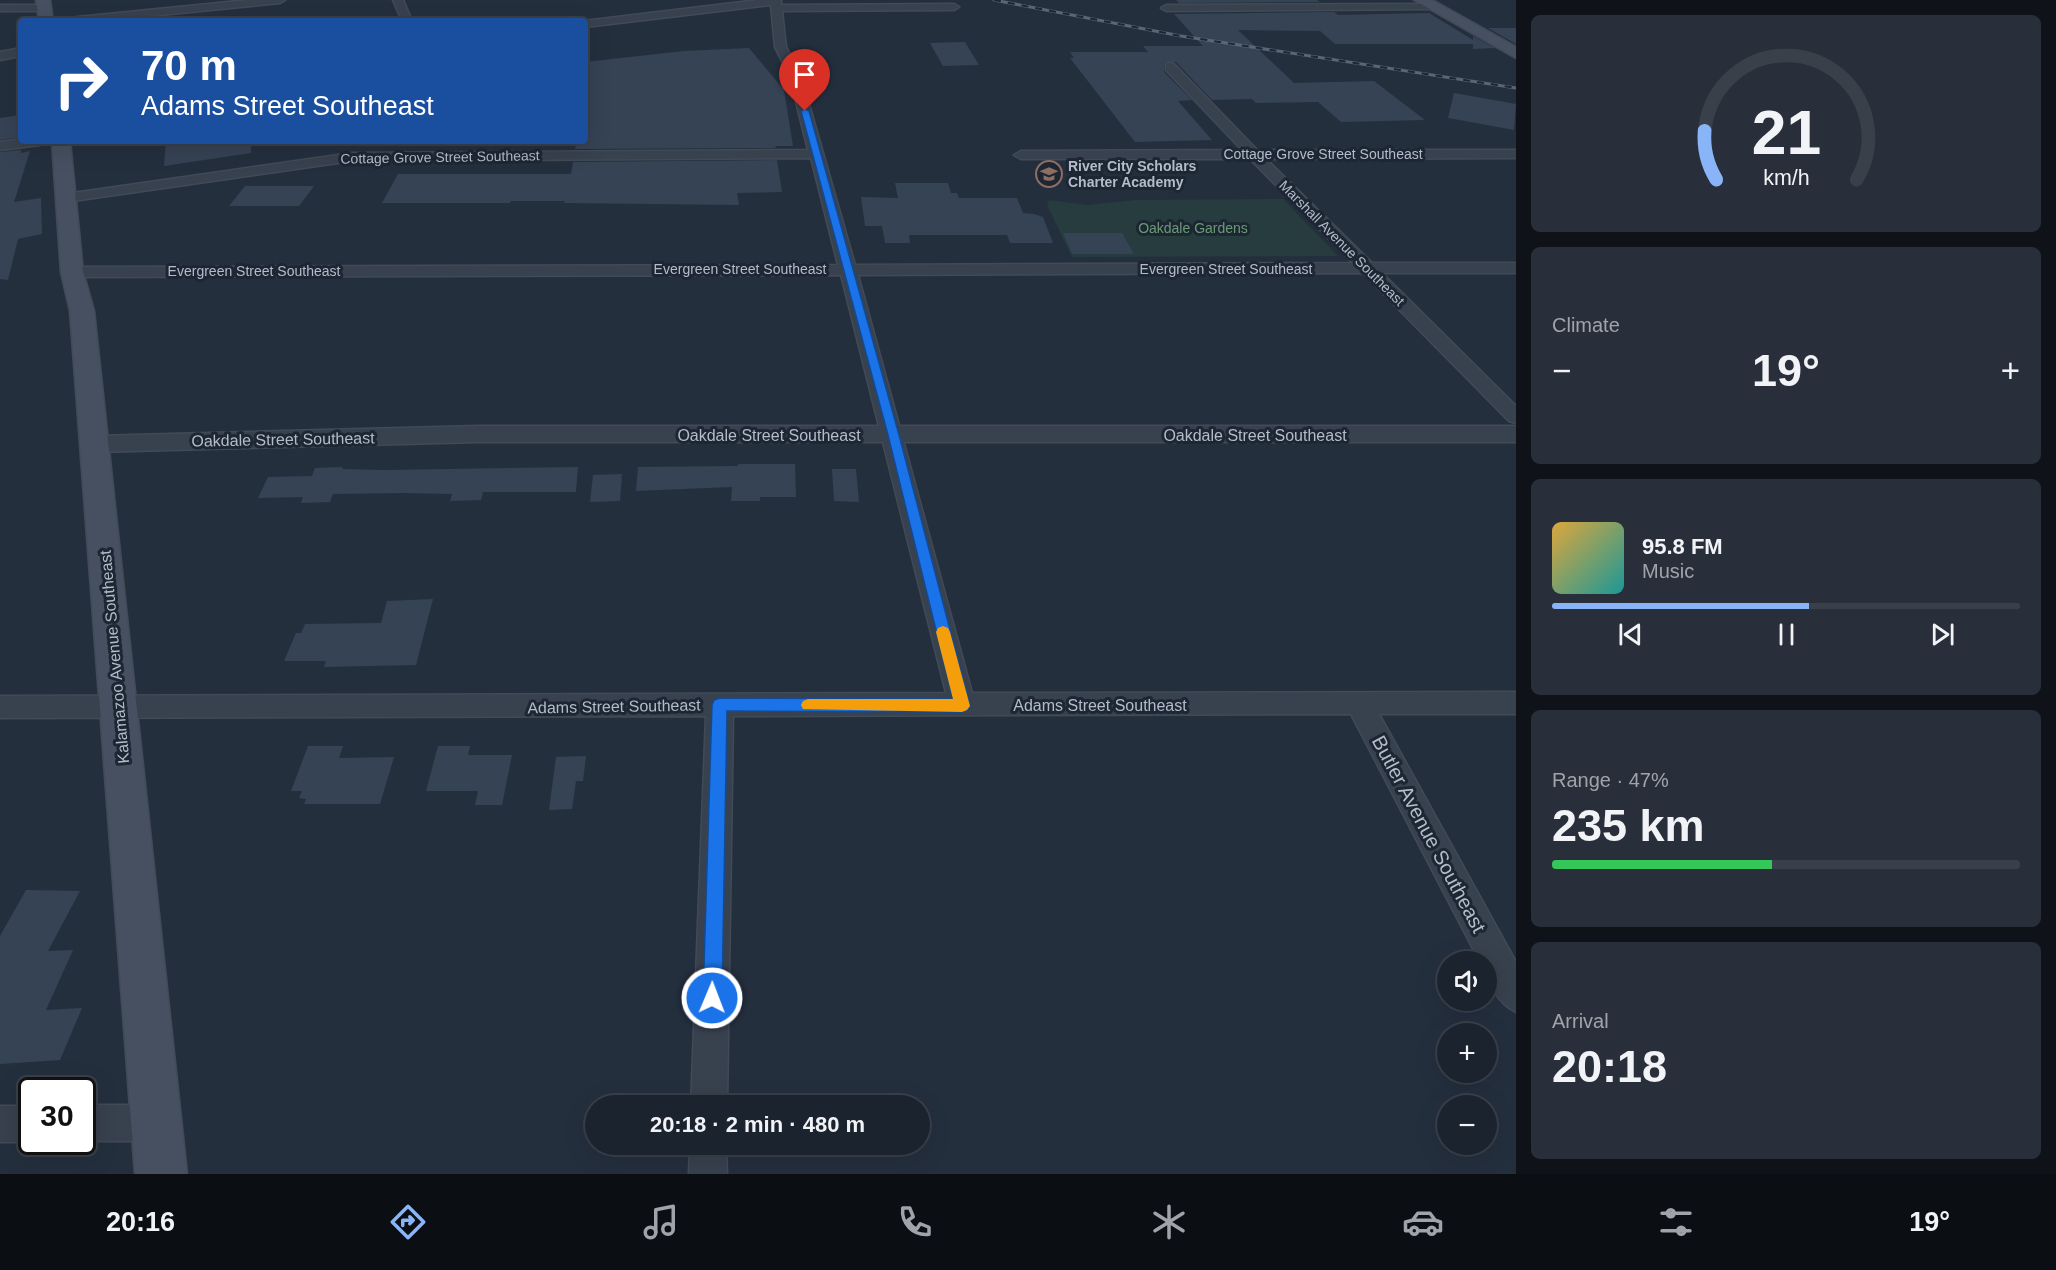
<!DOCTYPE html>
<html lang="en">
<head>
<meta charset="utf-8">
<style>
	:root { --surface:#1b232e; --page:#282f3a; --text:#f1f3f6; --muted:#a0a4aa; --line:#39404a; --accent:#8ab4f8 }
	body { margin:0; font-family:Helvetica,sans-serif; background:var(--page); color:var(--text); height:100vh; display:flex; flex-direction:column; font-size:22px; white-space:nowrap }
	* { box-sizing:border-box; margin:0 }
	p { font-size:20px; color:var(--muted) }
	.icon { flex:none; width:33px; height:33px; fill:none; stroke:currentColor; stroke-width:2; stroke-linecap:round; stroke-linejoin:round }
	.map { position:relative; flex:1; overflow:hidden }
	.sheet { display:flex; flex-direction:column; gap:15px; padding:15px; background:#0f1319; width:540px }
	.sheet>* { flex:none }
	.hud { position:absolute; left:18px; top:18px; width:570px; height:126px; border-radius:6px; box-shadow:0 6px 24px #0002,0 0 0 2px var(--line); background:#1a4fa0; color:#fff; overflow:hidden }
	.fabs { position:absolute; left:1437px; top:951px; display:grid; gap:12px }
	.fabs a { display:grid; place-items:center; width:60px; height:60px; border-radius:50%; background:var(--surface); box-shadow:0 6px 24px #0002,0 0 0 2px var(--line); font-size:30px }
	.speed { position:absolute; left:18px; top:1077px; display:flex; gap:12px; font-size:30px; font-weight:700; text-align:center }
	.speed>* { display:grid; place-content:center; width:78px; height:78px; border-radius:50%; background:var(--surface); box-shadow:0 6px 24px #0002,0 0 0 2px var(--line); line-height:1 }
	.speed .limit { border:3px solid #111; border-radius:9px; background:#fff; color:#111 }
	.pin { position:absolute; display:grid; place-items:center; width:51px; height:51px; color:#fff; margin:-62px -26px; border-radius:50% 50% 50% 0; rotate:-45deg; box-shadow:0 0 6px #0007 }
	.pin .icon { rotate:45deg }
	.me { position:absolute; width:66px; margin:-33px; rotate:1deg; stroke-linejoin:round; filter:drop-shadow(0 0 4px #0008) }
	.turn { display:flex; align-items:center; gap:21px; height:126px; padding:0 24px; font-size:27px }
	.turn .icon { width:78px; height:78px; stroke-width:2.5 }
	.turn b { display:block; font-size:42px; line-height:51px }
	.big { font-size:45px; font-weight:700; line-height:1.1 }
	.sheet .tile { flex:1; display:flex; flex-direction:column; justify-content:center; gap:9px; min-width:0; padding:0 21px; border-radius:9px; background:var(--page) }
	.sheet .dial { align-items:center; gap:0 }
	.dial svg { height:156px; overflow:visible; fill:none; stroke:var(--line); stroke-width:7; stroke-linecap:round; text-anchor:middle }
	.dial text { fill:var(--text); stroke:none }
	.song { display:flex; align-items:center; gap:18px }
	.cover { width:72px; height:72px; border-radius:9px; background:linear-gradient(135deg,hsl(40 70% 55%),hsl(180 70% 35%)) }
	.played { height:6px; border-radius:3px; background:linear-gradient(90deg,var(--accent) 55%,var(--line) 55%) }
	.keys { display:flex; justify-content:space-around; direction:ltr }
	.heat { display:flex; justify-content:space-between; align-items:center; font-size:33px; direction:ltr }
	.charge { height:9px; border-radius:4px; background:linear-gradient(90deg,#34c759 47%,var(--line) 0) }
	.trip { position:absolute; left:585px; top:1095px; width:345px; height:60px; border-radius:30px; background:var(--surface); box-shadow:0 6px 24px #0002,0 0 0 2px var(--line); font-weight:700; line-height:60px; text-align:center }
	.menu { display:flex; height:96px; justify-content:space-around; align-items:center; background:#0b0e12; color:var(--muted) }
	.menu .icon { width:42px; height:42px }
	.menu .current { color:var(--accent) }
	.menu b { font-size:27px; color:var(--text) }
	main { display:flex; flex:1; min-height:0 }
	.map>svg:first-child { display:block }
</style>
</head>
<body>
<main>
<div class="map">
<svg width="1516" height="1174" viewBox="0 0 1516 1174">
	<rect width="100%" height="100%" fill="#242f3e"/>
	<path fill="#263c3f" d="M 1283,199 L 1338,256 L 1072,257 L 1047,205 L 1049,200 L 1087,205 L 1135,200 Z"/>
	<g fill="#364354">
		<path d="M 1176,0 L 1317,0 L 1320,2 L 1179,3 Z"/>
		<path d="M 1334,12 L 1338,15 L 1429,13 L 1473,40 L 1473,36 L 1495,48 L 1473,49 L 1473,44 L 1335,44 L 1320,31 L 1238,30 L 1294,83 L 1374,81 L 1425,120 L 1341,122 L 1318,102 L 1256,103 L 1252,99 L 1212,100 L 1176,62 L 1165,62 L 1164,72 L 1192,100 L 1178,101 L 1212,140 L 1135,142 L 1070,58 L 1074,58 L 1070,52 L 1148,52 L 1143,46 L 1203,46 L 1174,14 Z"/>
		<path d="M 1488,28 L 1516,28 L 1516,44 Z"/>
		<path d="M 965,42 L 979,65 L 943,66 L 930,43 Z"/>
		<path d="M 749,48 L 784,90 L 793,146 L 775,146 L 776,148 L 575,149 L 577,141 L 585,141 L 585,62 L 684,51 Z"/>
		<path d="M 1454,93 L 1516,104 L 1514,130 L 1448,118 Z"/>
		<path d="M 21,115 L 21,137 L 0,140 L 0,118 Z"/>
		<path d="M 166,141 L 251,141 L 251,153 L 164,166 Z"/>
		<path d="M 21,150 L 21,153 L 30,151 L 14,202 L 41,198 L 42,234 L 18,239 L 8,280 L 0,279 L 0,152 Z"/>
		<path d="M 777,160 L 782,192 L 737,193 L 739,205 L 564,203 L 565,201 L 511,201 L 510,203 L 382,203 L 398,174 L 571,174 L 573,162 Z"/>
		<path d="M 895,183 L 948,183 L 951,193 L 957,193 L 959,198 L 1017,198 L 1023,213 L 1034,214 L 1043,217 L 1053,243 L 1010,243 L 1007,235 L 909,235 L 910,243 L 885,243 L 882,226 L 865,226 L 861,197 L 898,198 Z"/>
		<path d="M 245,186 L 314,186 L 299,206 L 229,206 Z"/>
		<path d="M 1063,233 L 1122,233 L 1134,254 L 1072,254 Z"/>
		<path d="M 738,464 L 795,464 L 796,497 L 760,497 L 760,501 L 731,501 L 732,487 L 636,491 L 638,467 L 738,466 Z"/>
		<path d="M 343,467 L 342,469 L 385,470 L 578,467 L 576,492 L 483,492 L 481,500 L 450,501 L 452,494 L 403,493 L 333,494 L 330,502 L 301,503 L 303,497 L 258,498 L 268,477 L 312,476 L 315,468 Z"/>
		<path d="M 832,469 L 856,469 L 859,502 L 834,501 Z"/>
		<path d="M 622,474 L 620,501 L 590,502 L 593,475 Z"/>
		<path d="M 433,599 L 416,665 L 324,667 L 326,661 L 284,661 L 296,633 L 301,633 L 305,624 L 381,623 L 387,601 Z"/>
		<path d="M 308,746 L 343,746 L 339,758 L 394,757 L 380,804 L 304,804 L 306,799 L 299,798 L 302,791 L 291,791 Z"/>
		<path d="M 438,746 L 470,746 L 468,755 L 512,755 L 502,805 L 475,805 L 478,791 L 426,791 Z"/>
		<path d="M 586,756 L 583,781 L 576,781 L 572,809 L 549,810 L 556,757 Z"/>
		<path d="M 26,890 L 80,891 L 48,951 L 73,950 L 46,1010 L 82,1008 L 60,1060 L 0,1064 L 0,936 Z"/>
	</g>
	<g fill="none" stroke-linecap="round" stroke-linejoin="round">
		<defs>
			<g id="minor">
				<path d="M 248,0 L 285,0 L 280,3 L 101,21 L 63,21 L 68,18 Z"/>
				<path d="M 393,0 L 403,0 L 412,21 L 402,21 Z"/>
				<path d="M 758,0 L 781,0 L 781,5 L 954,4 L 959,7 L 954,10 L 782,11 L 786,47 L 793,61 L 787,65 L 783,63 L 775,47 L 771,5 L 585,27 L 584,21 Z"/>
				<path d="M 1433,4 L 1437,5 L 1437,9 L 1166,11 L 1161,8 L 1166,5 Z"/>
				<path d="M 0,5 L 43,5 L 48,8 L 43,11 L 0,11 Z"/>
				<path d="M 1170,63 L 1174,64 L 1257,150 L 1516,150 L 1516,158 L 1266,159 L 1372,263 L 1516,263 L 1516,273 L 1382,273 L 1516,406 L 1516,423 L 1509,421 L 1363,273 L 858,275 L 972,693 L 1516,692 L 1516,714 L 1379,714 L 1516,962 L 1516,1012 C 1498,1004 1486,981 1486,962 L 1480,962 L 1351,714 L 733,716 L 727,1106 L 691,1106 L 706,716 L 0,718 L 0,696 L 946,693 L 841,275 L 72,277 L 64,272 L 72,267 L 838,265 L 811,158 L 352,161 L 66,202 L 59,198 L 66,194 L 352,153 L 808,150 L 793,90 L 799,86 L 805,90 L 855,265 L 1353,263 L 1250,159 L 1021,159 L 1014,155 L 1021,151 L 1242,150 L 1166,70 L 1166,64 Z"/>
				<path d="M 21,139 L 21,141 L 47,141 L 40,145 L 0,150 L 0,142 Z"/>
				<path d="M 82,1105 L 156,1105 L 169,1110 L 174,1123 L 169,1136 L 156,1141 L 82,1141 Z"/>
				<path d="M 0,1106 L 32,1106 L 32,1142 L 34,1142 L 0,1142 Z"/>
				<path d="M 690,1144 L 726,1144 L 727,1174 L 689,1174 Z"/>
			</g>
			<g id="tertiary">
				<path d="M 21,48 L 21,56 L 0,60 L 0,52 Z"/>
				<path d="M 479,426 L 1516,426 L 1516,442 L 479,442 L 95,452 L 86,450 L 82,444 L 86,438 L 95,436 Z"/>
			</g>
			<g id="secondary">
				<path d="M 36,0 L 50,0 L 53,21 L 39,21 Z"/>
				<path d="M 1414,0 L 1432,0 L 1516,47 L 1516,58 Z"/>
				<path d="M 52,141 L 70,141 L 83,272 L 94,311 L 187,1174 L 135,1174 L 70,311 L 61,272 Z"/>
			</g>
		</defs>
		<use href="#minor" stroke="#414a57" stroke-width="3"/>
		<use href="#tertiary" stroke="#414a57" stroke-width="3"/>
		<use href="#secondary" stroke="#414a57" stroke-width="3"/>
		<use href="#minor" fill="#38414e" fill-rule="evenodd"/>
		<use href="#tertiary" fill="#38414e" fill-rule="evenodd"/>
		<use href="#secondary" fill="#465061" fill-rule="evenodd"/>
		<defs>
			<path id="rail" d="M 994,0 L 1181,36 L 1516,88"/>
		</defs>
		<use href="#rail" stroke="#5a6575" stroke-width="3"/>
		<use href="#rail" stroke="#1d2633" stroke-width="2" stroke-dasharray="7" stroke-linecap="butt"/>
	</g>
	<path fill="#1a73e8" stroke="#114b97" stroke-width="1.5" d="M 805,109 L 809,111 L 899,435 L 970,706 L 967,710 L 962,712 L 727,711 L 722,998 L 719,1004 L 712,1007 L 705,1004 L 703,998 L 712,705 L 714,700 L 720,698 L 953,699 L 888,435 L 801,111 Z"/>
	<path fill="#f59e0b" d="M 943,626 L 948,628 L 950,632 L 970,706 L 967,710 L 962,712 L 803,709 L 801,705 L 803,701 L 808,699 L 953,699 L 936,632 L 938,628 Z"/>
	<defs>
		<symbol id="school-ring" viewBox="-11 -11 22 22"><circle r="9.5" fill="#1d2633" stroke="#8d6e63" stroke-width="1.5"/><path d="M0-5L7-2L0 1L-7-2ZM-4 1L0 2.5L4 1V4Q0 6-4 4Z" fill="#8d6e63"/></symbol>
	</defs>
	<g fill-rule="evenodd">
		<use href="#school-ring" x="1034" y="159" width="30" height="30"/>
	</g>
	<g text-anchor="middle" stroke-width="6" stroke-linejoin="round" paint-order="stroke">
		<g font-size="14" fill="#b4bcc9" stroke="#1d2633">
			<text x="1323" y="159">Cottage Grove Street Southeast</text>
			<text transform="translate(440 157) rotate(-1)" y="5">Cottage Grove Street Southeast</text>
			<text transform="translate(1342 243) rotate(45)" y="5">Marshall Avenue Southeast</text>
			<text x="740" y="274">Evergreen Street Southeast</text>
			<text x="1226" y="274">Evergreen Street Southeast</text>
			<text x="254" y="276">Evergreen Street Southeast</text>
		</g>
		<g font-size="14" font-weight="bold" fill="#b4bcc9" stroke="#1d2633" text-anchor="start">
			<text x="1068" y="171">River City Scholars<tspan x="1068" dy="16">Charter Academy</tspan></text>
		</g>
		<g font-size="14" fill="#6b9a76" stroke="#1d2633">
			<text x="1193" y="233">Oakdale Gardens</text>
		</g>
		<g font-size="16" fill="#b4bcc9" stroke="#1d2633">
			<text x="769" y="441">Oakdale Street Southeast</text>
			<text x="1255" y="441">Oakdale Street Southeast</text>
			<text transform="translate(283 439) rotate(-1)" y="6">Oakdale Street Southeast</text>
			<text transform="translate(114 657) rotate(-95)" y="6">Kalamazoo Avenue Southeast</text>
			<text x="1100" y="711">Adams Street Southeast</text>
			<text transform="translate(614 706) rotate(-1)" y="6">Adams Street Southeast</text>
		</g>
		<g font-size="20" fill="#b4bcc9" stroke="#1d2633">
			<text transform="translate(1429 834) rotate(62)" y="7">Butler Avenue Southeast</text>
		</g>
	</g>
</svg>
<div class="fabs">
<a><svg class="icon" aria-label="sound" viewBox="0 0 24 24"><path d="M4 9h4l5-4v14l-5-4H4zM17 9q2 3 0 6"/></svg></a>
<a>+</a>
<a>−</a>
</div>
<div class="speed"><div class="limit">30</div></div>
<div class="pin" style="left:805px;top:111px;background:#d93025"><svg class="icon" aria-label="arrive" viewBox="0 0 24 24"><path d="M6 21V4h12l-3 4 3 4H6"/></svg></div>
<svg class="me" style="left:712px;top:998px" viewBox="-20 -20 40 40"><circle r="17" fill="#1a73e8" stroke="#fff" stroke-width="3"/><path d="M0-11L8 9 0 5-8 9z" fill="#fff"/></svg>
<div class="trip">20:18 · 2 min · 480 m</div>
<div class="hud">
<div class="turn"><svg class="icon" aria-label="right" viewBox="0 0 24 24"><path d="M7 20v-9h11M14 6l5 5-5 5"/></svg><div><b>70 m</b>Adams Street Southeast</div></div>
</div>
</div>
<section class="sheet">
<div class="tile dial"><svg viewBox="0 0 100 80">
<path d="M14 69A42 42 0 1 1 86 69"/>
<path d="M14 69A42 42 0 0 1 8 44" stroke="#8ab4f8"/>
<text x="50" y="56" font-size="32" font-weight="700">21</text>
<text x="50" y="72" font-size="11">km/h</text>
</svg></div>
<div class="tile"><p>Climate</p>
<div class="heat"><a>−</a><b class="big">19°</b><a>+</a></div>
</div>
<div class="tile">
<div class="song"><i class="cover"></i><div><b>95.8 FM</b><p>Music</p></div></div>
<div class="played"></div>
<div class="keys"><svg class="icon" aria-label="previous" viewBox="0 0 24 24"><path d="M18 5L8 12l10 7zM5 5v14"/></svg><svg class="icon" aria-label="pause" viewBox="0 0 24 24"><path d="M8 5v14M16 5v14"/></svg><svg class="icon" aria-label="next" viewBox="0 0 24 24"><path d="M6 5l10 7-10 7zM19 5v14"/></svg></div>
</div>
<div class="tile"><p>Range · 47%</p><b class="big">235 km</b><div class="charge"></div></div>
<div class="tile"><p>Arrival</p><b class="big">20:18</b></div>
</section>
</main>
<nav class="menu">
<b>20:16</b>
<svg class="icon current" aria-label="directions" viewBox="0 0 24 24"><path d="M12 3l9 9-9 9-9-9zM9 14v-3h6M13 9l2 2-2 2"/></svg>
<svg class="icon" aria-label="music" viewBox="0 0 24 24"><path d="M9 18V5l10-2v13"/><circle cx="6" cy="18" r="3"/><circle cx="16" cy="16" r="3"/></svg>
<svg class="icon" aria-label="phone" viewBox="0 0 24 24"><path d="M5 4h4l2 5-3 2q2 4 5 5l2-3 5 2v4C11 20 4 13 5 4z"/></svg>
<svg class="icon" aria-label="climate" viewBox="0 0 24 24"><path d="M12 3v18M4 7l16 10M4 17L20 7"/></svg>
<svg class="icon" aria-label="car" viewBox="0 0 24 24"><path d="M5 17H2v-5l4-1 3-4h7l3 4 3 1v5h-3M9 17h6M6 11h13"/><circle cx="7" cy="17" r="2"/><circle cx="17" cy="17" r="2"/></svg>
<svg class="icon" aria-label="filters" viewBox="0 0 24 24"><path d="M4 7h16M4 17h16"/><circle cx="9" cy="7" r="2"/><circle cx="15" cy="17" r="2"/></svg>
<b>19°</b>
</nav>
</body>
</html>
